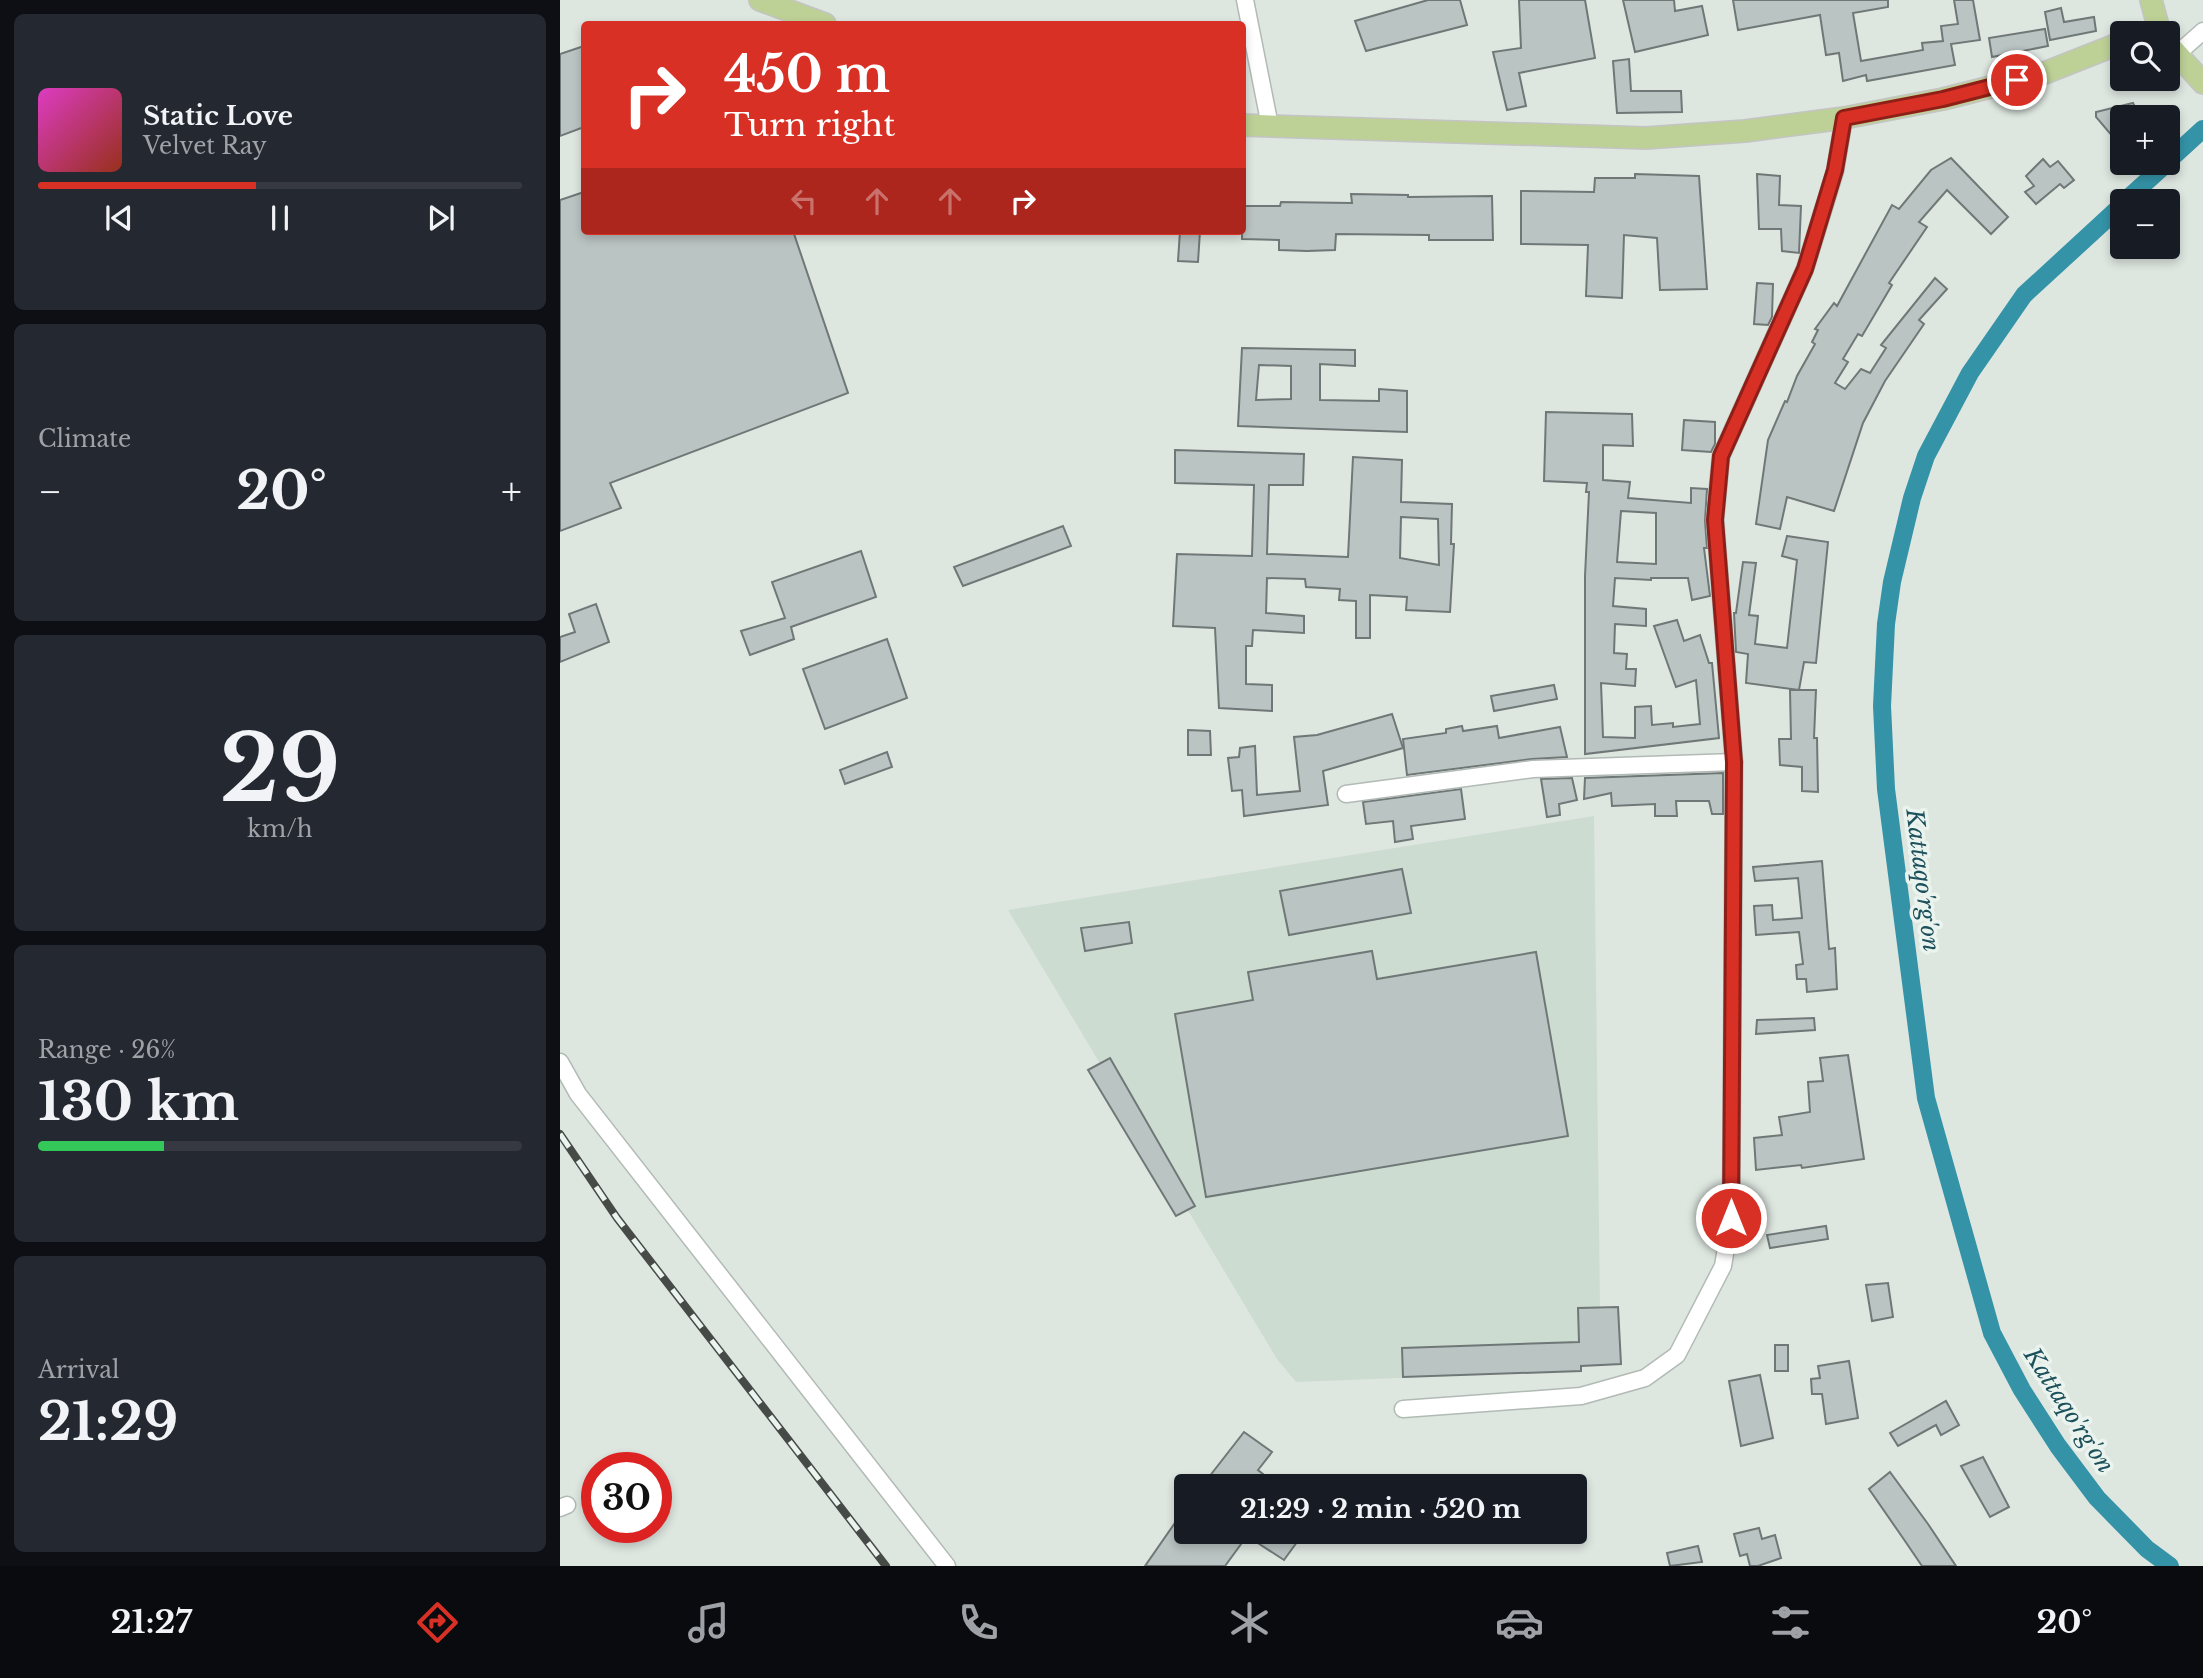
<!DOCTYPE html>
<html lang="en">
<head>
<meta charset="utf-8">
<style>
	:root { --surface:#171b24; --page:#242831; --text:#f1f3f6; --muted:#9ea1a6; --line:#363941; --accent:#d93025 }
	body { margin:0; font-family:"Libre Baskerville",serif; background:var(--page); color:var(--text); height:100vh; display:flex; flex-direction:column; font-size:26px; white-space:nowrap }
	* { box-sizing:border-box; margin:0 }
	p { font-size:23px; color:var(--muted) }
	.icon { flex:none; width:38px; height:38px; fill:none; stroke:currentColor; stroke-width:2; stroke-linecap:round; stroke-linejoin:round }
	.map { position:relative; flex:1; overflow:hidden }
	.side { display:flex; flex-direction:column; gap:14px; padding:14px; background:#0d0f14; width:560px }
	.side>* { flex:none }
	.banner { position:absolute; left:21px; top:21px; width:665px; height:214px; border-radius:7px; box-shadow:0 4px 10px #0003; background:#d93025; color:#fff; overflow:hidden }
	.tools { position:absolute; left:1550px; top:21px; display:grid; gap:14px }
	.tools a { display:grid; place-items:center; width:70px; height:70px; border-radius:7px; background:var(--surface); box-shadow:0 4px 10px #0003; font-size:35px }
	.speed { position:absolute; left:21px; top:1452px; display:flex; gap:14px; font-size:35px; font-weight:700; text-align:center }
	.speed>* { display:grid; place-content:center; width:91px; height:91px; border-radius:50%; background:var(--surface); box-shadow:0 4px 10px #0003; line-height:1 }
	.speed .limit { border:10px solid #d22; background:#fff; color:#111 }
	.pin { position:absolute; display:grid; place-items:center; width:60px; height:60px; color:#fff; margin:-30px; border:4px solid #fff; border-radius:50%; box-shadow:0 2px 7px #0007 }
	.me { position:absolute; width:77px; margin:-38px; rotate:0deg; stroke-linejoin:round; filter:drop-shadow(0 0 5px #0008) }
	.turn { display:flex; align-items:center; gap:24px; height:147px; padding:0 28px; font-size:32px }
	.turn .icon { width:91px; height:91px; stroke-width:2.5 }
	.turn b { display:block; font-size:49px; line-height:60px }
	.lanes { display:flex; align-items:center; height:66px; padding:0 28px; background:#0003; justify-content:center; gap:35px; direction:ltr }
	.lanes .off { opacity:.35 }
	.big { font-size:52px; font-weight:700; line-height:1.1 }
	.side .card { flex:1; display:flex; flex-direction:column; justify-content:center; gap:10px; min-width:0; padding:0 24px; border-radius:10px; background:var(--page) }
	.side .dial { align-items:center; gap:0 }
	.dial b { font-size:91px; line-height:1 }
	.song { display:flex; align-items:center; gap:21px }
	.cover { width:84px; height:84px; border-radius:10px; background:linear-gradient(135deg,hsl(310 70% 55%),hsl(10 70% 35%)) }
	.played { height:7px; border-radius:4px; background:linear-gradient(90deg,var(--accent) 45%,var(--line) 45%) }
	.keys { display:flex; justify-content:space-around; direction:ltr }
	.heat { display:flex; justify-content:space-between; align-items:center; font-size:38px; direction:ltr }
	.charge { height:10px; border-radius:5px; background:linear-gradient(90deg,#34c759 26%,var(--line) 0) }
	.trip { position:absolute; left:614px; top:1474px; width:413px; height:70px; border-radius:7px; background:var(--surface); box-shadow:0 4px 10px #0003; font-weight:700; line-height:70px; text-align:center }
	.dock { display:flex; height:112px; justify-content:space-around; align-items:center; background:#090b0e; color:var(--muted) }
	.dock .icon { width:49px; height:49px }
	.dock .on { color:var(--accent) }
	.dock b { font-size:32px; color:var(--text) }
	main { display:flex; flex:1; min-height:0 }
	.map>svg:first-child { display:block }
</style>
</head>
<body>
<main>
<section class="side">
<div class="card">
<div class="song"><i class="cover"></i><div><b>Static Love</b><p>Velvet Ray</p></div></div>
<div class="played"></div>
<div class="keys"><svg class="icon" aria-label="previous" viewBox="0 0 24 24"><path d="M18 5L8 12l10 7zM5 5v14"/></svg><svg class="icon" aria-label="pause" viewBox="0 0 24 24"><path d="M8 5v14M16 5v14"/></svg><svg class="icon" aria-label="next" viewBox="0 0 24 24"><path d="M6 5l10 7-10 7zM19 5v14"/></svg></div>
</div>
<div class="card"><p>Climate</p>
<div class="heat"><a>−</a><b class="big">20°</b><a>+</a></div>
</div>
<div class="card dial"><b>29</b><p>km/h</p></div>
<div class="card"><p>Range · 26%</p><b class="big">130 km</b><div class="charge"></div></div>
<div class="card"><p>Arrival</p><b class="big">21:29</b></div>
</section>
<div class="map">
<svg width="1643" height="1566" viewBox="0 0 1643 1566">
	<rect width="100%" height="100%" fill="#dee6e0"/>
	<path fill="#cddcd1" d="M 1034,816 L 1040,1307 L 1058,1307 L 1061,1364 L 1022,1366 L 1021,1371 L 736,1382 L 717,1359 L 448,910 Z"/>
	<g fill="none" stroke-linecap="round" stroke-linejoin="round">
		<g stroke="#3493a7" stroke-width="18">
			<path d="M 1608,161 L 1643,129"/>
			<path d="M 1565,201 L 1607,163"/>
			<path d="M 1563,204 L 1464,295 L 1410,373 L 1366,456 L 1352,498 L 1332,582 L 1326,624 L 1322,706 L 1326,789 L 1366,1098 L 1432,1333 L 1462,1390 L 1498,1446 L 1537,1498 L 1587,1549 L 1610,1566"/>
		</g>
	</g>
	<g fill="#bac4c2" stroke="#6f7877" stroke-width="2" fill-rule="evenodd">
		<path d="M 868,0 L 900,0 L 907,25 L 806,51 L 795,21 Z"/>
		<path d="M 959,0 L 1025,0 L 1035,58 L 959,73 L 966,106 L 947,110 L 933,52 L 961,48 Z"/>
		<path d="M 1063,0 L 1114,0 L 1115,11 L 1142,6 L 1148,35 L 1075,52 Z"/>
		<path d="M 1173,0 L 1328,0 L 1328,7 L 1293,13 L 1301,61 L 1363,50 L 1362,43 L 1383,41 L 1381,26 L 1398,24 L 1394,0 L 1413,0 L 1420,40 L 1391,44 L 1395,65 L 1307,81 L 1306,75 L 1283,81 L 1279,53 L 1266,55 L 1260,15 L 1178,30 Z"/>
		<path d="M 1501,8 L 1504,22 L 1534,17 L 1536,31 L 1490,40 L 1485,12 Z"/>
		<path d="M 1485,29 L 1488,46 L 1432,57 L 1429,38 Z"/>
		<path d="M 24,46 L 24,127 L 0,136 L 0,54 Z"/>
		<path d="M 1069,59 L 1071,91 L 1121,91 L 1122,112 L 1057,113 L 1053,61 Z"/>
		<path d="M 1573,103 L 1580,117 L 1563,117 L 1563,130 L 1553,137 L 1536,117 L 1536,112 Z"/>
		<path d="M 1391,158 L 1448,217 L 1431,234 L 1387,190 L 1359,222 L 1367,227 L 1329,283 L 1332,285 L 1302,336 L 1298,334 L 1283,359 L 1288,362 L 1275,383 L 1285,389 L 1301,369 L 1310,373 L 1326,348 L 1321,345 L 1375,278 L 1387,289 L 1359,320 L 1364,324 L 1325,381 L 1303,423 L 1274,511 L 1227,497 L 1220,529 L 1196,524 L 1208,440 L 1225,401 L 1227,402 L 1237,376 L 1255,344 L 1252,342 L 1258,330 L 1255,329 L 1274,303 L 1277,306 L 1332,205 L 1339,209 L 1371,170 Z"/>
		<path d="M 1483,159 L 1490,167 L 1498,161 L 1514,180 L 1504,188 L 1500,184 L 1476,204 L 1465,192 L 1474,186 L 1466,176 Z"/>
		<path d="M 1075,174 L 1139,176 L 1147,289 L 1100,290 L 1097,238 L 1064,235 L 1062,298 L 1026,296 L 1028,245 L 961,244 L 961,191 L 1034,192 L 1035,178 L 1075,178 Z"/>
		<path d="M 1197,174 L 1220,176 L 1219,205 L 1241,206 L 1239,253 L 1222,251 L 1221,229 L 1199,229 Z"/>
		<path d="M 24,192 L 24,231 L 233,231 L 288,393 L 50,483 L 61,508 L 0,531 L 0,200 Z"/>
		<path d="M 791,194 L 848,195 L 848,197 L 932,196 L 933,240 L 869,240 L 869,235 L 776,234 L 775,250 L 747,251 L 719,250 L 719,240 L 682,239 L 682,206 L 720,206 L 721,202 L 792,203 Z"/>
		<path d="M 620,231 L 640,231 L 638,262 L 618,261 Z"/>
		<path d="M 1197,283 L 1213,284 L 1212,317 L 1208,325 L 1194,324 Z"/>
		<path d="M 682,348 L 795,350 L 795,366 L 760,364 L 760,400 L 819,401 L 819,389 L 847,391 L 847,432 L 678,426 ZM 699,365 L 731,366 L 731,399 L 696,400 Z"/>
		<path d="M 986,412 L 1072,414 L 1073,446 L 1043,445 L 1043,480 L 1070,482 L 1068,498 L 1131,503 L 1131,488 L 1147,489 L 1145,521 L 1147,548 L 1144,548 L 1150,596 L 1132,600 L 1128,578 L 1091,578 L 1091,580 L 1055,578 L 1053,606 L 1086,609 L 1086,626 L 1055,624 L 1054,653 L 1067,654 L 1066,669 L 1076,669 L 1075,686 L 1041,683 L 1043,737 L 1075,738 L 1075,707 L 1091,706 L 1092,725 L 1113,723 L 1113,727 L 1140,724 L 1136,680 L 1116,687 L 1094,626 L 1117,620 L 1124,641 L 1140,635 L 1149,663 L 1152,663 L 1159,738 L 1025,754 L 1025,576 L 1029,492 L 1026,492 L 1027,483 L 984,481 ZM 1061,511 L 1096,513 L 1096,564 L 1057,562 Z"/>
		<path d="M 1124,420 L 1155,422 L 1155,444 L 1151,452 L 1122,450 Z"/>
		<path d="M 615,450 L 744,454 L 743,485 L 709,485 L 707,554 L 788,557 L 793,457 L 842,460 L 841,502 L 892,504 L 891,544 L 894,544 L 890,612 L 846,610 L 847,597 L 810,595 L 810,638 L 796,638 L 796,601 L 779,600 L 780,589 L 746,587 L 745,579 L 707,578 L 706,613 L 744,616 L 744,633 L 693,630 L 692,646 L 686,646 L 686,684 L 712,685 L 712,711 L 659,708 L 655,628 L 613,626 L 617,554 L 692,556 L 694,485 L 615,483 ZM 841,517 L 878,519 L 879,565 L 840,558 Z"/>
		<path d="M 503,526 L 511,546 L 403,586 L 394,567 Z"/>
		<path d="M 1227,536 L 1268,542 L 1256,663 L 1244,662 L 1239,690 L 1186,683 L 1188,654 L 1176,652 L 1174,613 L 1176,613 L 1183,562 L 1196,563 L 1189,615 L 1198,616 L 1195,644 L 1227,648 L 1237,560 L 1222,556 Z"/>
		<path d="M 301,551 L 316,597 L 231,627 L 234,639 L 190,655 L 181,631 L 225,618 L 212,582 Z"/>
		<path d="M 36,604 L 49,642 L 0,662 L 0,637 L 15,632 L 9,614 Z"/>
		<path d="M 327,639 L 347,698 L 265,729 L 243,669 Z"/>
		<path d="M 994,685 L 997,699 L 934,711 L 931,696 Z"/>
		<path d="M 1230,690 L 1256,690 L 1254,738 L 1257,738 L 1258,792 L 1242,791 L 1242,767 L 1220,765 L 1219,739 L 1231,739 Z"/>
		<path d="M 832,714 L 843,748 L 763,771 L 768,805 L 684,816 L 682,790 L 672,791 L 668,758 L 679,757 L 680,748 L 695,746 L 697,795 L 740,791 L 734,737 L 757,735 Z"/>
		<path d="M 902,726 L 903,731 L 937,726 L 939,738 L 1000,727 L 1007,757 L 972,759 L 847,775 L 843,739 L 886,733 L 886,729 Z"/>
		<path d="M 628,730 L 650,731 L 651,755 L 628,755 Z"/>
		<path d="M 327,752 L 332,767 L 285,784 L 280,770 Z"/>
		<path d="M 1163,773 L 1163,814 L 1152,814 L 1149,801 L 1116,801 L 1117,816 L 1095,816 L 1095,804 L 1052,806 L 1051,793 L 1024,799 L 1025,778 Z"/>
		<path d="M 1012,778 L 1017,800 L 999,804 L 1000,815 L 987,817 L 981,779 Z"/>
		<path d="M 901,789 L 905,819 L 851,826 L 853,839 L 835,842 L 833,821 L 806,824 L 803,802 Z"/>
		<path d="M 1262,861 L 1269,949 L 1275,948 L 1277,989 L 1247,992 L 1246,979 L 1237,979 L 1236,965 L 1243,964 L 1239,932 L 1196,935 L 1195,921 L 1194,906 L 1212,905 L 1213,920 L 1242,918 L 1238,878 L 1195,881 L 1193,867 Z"/>
		<path d="M 842,869 L 851,913 L 729,935 L 720,891 Z"/>
		<path d="M 569,922 L 572,943 L 525,951 L 521,928 Z"/>
		<path d="M 812,951 L 817,979 L 976,952 L 1008,1136 L 646,1197 L 615,1014 L 693,1000 L 688,972 Z"/>
		<path d="M 1254,1018 L 1255,1030 L 1196,1034 L 1197,1020 Z"/>
		<path d="M 1288,1055 L 1304,1159 L 1242,1168 L 1241,1165 L 1196,1170 L 1194,1138 L 1222,1135 L 1219,1117 L 1250,1112 L 1248,1082 L 1263,1081 L 1260,1058 Z"/>
		<path d="M 550,1058 L 635,1206 L 616,1216 L 528,1070 Z"/>
		<path d="M 1266,1226 L 1268,1239 L 1210,1248 L 1207,1235 Z"/>
		<path d="M 1328,1283 L 1333,1317 L 1312,1321 L 1306,1285 Z"/>
		<path d="M 1058,1307 L 1061,1364 L 1021,1366 L 1021,1371 L 843,1377 L 842,1348 L 1019,1342 L 1018,1308 Z"/>
		<rect x="1215" y="1345" width="13" height="26"/>
		<path d="M 1289,1361 L 1298,1418 L 1266,1424 L 1262,1394 L 1252,1394 L 1251,1379 L 1260,1378 L 1258,1366 Z"/>
		<path d="M 1200,1375 L 1213,1438 L 1181,1446 L 1169,1381 Z"/>
		<path d="M 1386,1401 L 1399,1425 L 1381,1435 L 1376,1425 L 1338,1446 L 1330,1433 Z"/>
		<path d="M 684,1432 L 712,1452 L 698,1470 L 718,1486 L 642,1486 Z"/>
		<path d="M 1423,1457 L 1449,1507 L 1430,1517 L 1401,1466 Z"/>
		<path d="M 1330,1472 L 1368,1524 L 1396,1566 L 1362,1566 L 1345,1541 L 1309,1489 Z"/>
		<path d="M 626,1507 L 626,1531 L 745,1531 L 724,1560 L 687,1536 L 665,1566 L 585,1566 Z"/>
		<path d="M 1199,1528 L 1202,1539 L 1215,1535 L 1221,1558 L 1198,1566 L 1190,1566 L 1187,1554 L 1180,1556 L 1174,1534 Z"/>
		<path d="M 1138,1546 L 1142,1562 L 1110,1566 L 1107,1553 Z"/>
	</g>
	<g fill="none" stroke-linecap="round" stroke-linejoin="round">
		<defs>
			<g id="minor">
				<path d="M 685,0 L 710,126"/>
				<path d="M 1616,55 L 1643,31"/>
				<path d="M 786,794 L 973,769 L 1174,762"/>
				<path d="M 0,1062 L 18,1094 L 387,1566"/>
				<path d="M 843,1409 L 1021,1396 L 1085,1378 L 1117,1355 L 1163,1266 L 1171,1218 L 1174,762 L 1155,520 L 1161,456 L 1245,269 L 1275,171 L 1284,118"/>
				<path d="M 0,1508 L 7,1505"/>
			</g>
			<g id="major">
				<path d="M 200,0 L 265,24"/>
				<path d="M 1591,0 L 1600,33"/>
				<path d="M 1608,44 L 1643,83"/>
				<path d="M 682,125 L 1086,138 L 1185,131 L 1284,118 L 1383,99 L 1482,74 L 1563,42"/>
			</g>
		</defs>
		<use href="#minor" stroke="#b2bab5" stroke-width="19"/>
		<use href="#major" stroke="#c3c4c3" stroke-width="24"/>
		<use href="#minor" stroke="#fff" stroke-width="16"/>
		<use href="#major" stroke="#bdd197" stroke-width="21"/>
		<defs>
			<path id="rail" d="M 0,1134 L 57,1218 L 326,1566"/>
		</defs>
		<use href="#rail" stroke="#474b48" stroke-width="8"/>
		<use href="#rail" stroke="#ebf3ee" stroke-width="5" stroke-dasharray="16" stroke-linecap="butt"/>
	</g>
	<g fill="none" stroke-linecap="round" stroke-linejoin="round">
		<defs>
			<path id="route" d="M 1171,1218 L 1174,762 L 1155,520 L 1161,456 L 1245,269 L 1275,170 L 1284,118 L 1383,99 L 1457,80"/>
		</defs>
		<use href="#route" stroke="#8d1f18" stroke-width="18"/>
		<use href="#route" stroke="#d93025" stroke-width="12"/>
	</g>
	<g text-anchor="middle" stroke-width="7" stroke-linejoin="round" paint-order="stroke">
		<g font-size="23" font-style="italic" fill="#1c515c" stroke="#ebf3ee">
			<text transform="translate(1363 880) rotate(83)" y="8">Kattaqo'rg'on</text>
			<text transform="translate(1509 1410) rotate(57)" y="8">Kattaqo'rg'on</text>
		</g>
	</g>
</svg>
<div class="tools">
<a><svg class="icon" aria-label="search" viewBox="0 0 24 24"><circle cx="10" cy="10" r="6"/><path d="M15 15l6 6"/></svg></a>
<a>+</a>
<a>−</a>
</div>
<div class="speed"><div class="limit">30</div></div>
<div class="pin" style="left:1457px;top:80px;background:#d93025"><svg class="icon" aria-label="arrive" viewBox="0 0 24 24"><path d="M6 21V4h12l-3 4 3 4H6"/></svg></div>
<svg class="me" style="left:1171px;top:1218px" viewBox="-20 -20 40 40"><circle r="17" fill="#d93025" stroke="#fff" stroke-width="3"/><path d="M0-11L8 9 0 5-8 9z" fill="#fff"/></svg>
<div class="trip">21:29 · 2 min · 520 m</div>
<div class="banner">
<div class="turn"><svg class="icon" aria-label="right" viewBox="0 0 24 24"><path d="M7 20v-9h11M14 6l5 5-5 5"/></svg><div><b>450 m</b>Turn right</div></div>
<div class="lanes"><svg class="icon off" aria-label="left" viewBox="0 0 24 24"><path d="M17 20v-9H6M10 6l-5 5 5 5"/></svg><svg class="icon off" aria-label="ahead" viewBox="0 0 24 24"><path d="M12 20V5M6 11l6-6 6 6"/></svg><svg class="icon off" aria-label="ahead" viewBox="0 0 24 24"><path d="M12 20V5M6 11l6-6 6 6"/></svg><svg class="icon" aria-label="right" viewBox="0 0 24 24"><path d="M7 20v-9h11M14 6l5 5-5 5"/></svg></div>
</div>
</div>
</main>
<nav class="dock">
<b>21:27</b>
<svg class="icon on" aria-label="directions" viewBox="0 0 24 24"><path d="M12 3l9 9-9 9-9-9zM9 14v-3h6M13 9l2 2-2 2"/></svg>
<svg class="icon" aria-label="music" viewBox="0 0 24 24"><path d="M9 18V5l10-2v13"/><circle cx="6" cy="18" r="3"/><circle cx="16" cy="16" r="3"/></svg>
<svg class="icon" aria-label="phone" viewBox="0 0 24 24"><path d="M5 4h4l2 5-3 2q2 4 5 5l2-3 5 2v4C11 20 4 13 5 4z"/></svg>
<svg class="icon" aria-label="climate" viewBox="0 0 24 24"><path d="M12 3v18M4 7l16 10M4 17L20 7"/></svg>
<svg class="icon" aria-label="car" viewBox="0 0 24 24"><path d="M5 17H2v-5l4-1 3-4h7l3 4 3 1v5h-3M9 17h6M6 11h13"/><circle cx="7" cy="17" r="2"/><circle cx="17" cy="17" r="2"/></svg>
<svg class="icon" aria-label="filters" viewBox="0 0 24 24"><path d="M4 7h16M4 17h16"/><circle cx="9" cy="7" r="2"/><circle cx="15" cy="17" r="2"/></svg>
<b>20°</b>
</nav>
</body>
</html>
